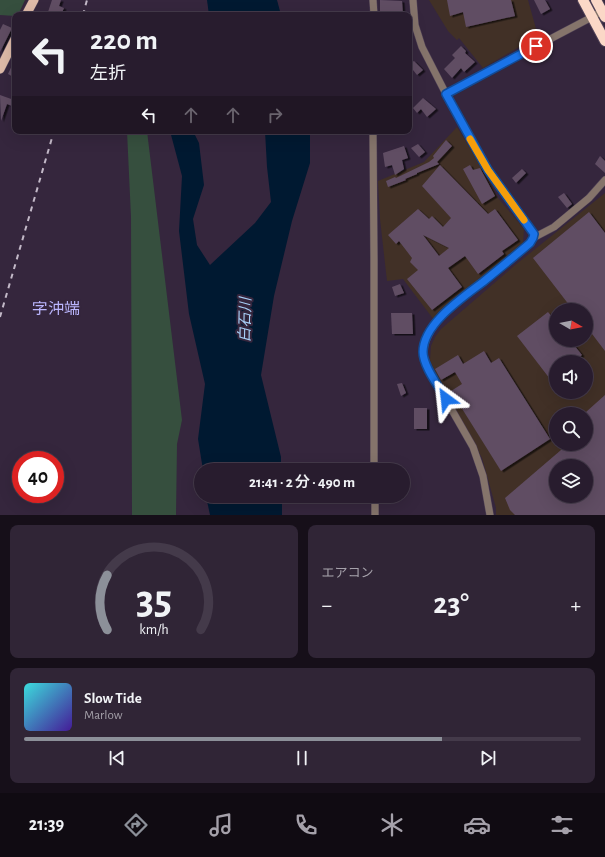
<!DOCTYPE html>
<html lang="ja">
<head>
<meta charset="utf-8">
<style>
	:root { --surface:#281c2e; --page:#302536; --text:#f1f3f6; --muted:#a5a1aa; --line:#443a4a; --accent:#8c9099 }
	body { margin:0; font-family:"Alegreya Sans","Noto Sans JP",sans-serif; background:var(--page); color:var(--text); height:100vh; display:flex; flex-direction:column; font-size:15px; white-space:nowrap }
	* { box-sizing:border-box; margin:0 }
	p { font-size:13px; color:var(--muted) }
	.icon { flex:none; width:22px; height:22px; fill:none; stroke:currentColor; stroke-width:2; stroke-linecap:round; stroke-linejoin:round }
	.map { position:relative; height:515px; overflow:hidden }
	.panel { display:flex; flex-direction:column; gap:10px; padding:10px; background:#160f19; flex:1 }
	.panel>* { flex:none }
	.banner { position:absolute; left:12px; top:12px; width:400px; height:122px; border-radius:8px; box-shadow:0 4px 16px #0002,0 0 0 1px var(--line); background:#281c2e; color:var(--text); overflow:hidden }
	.needle { width:26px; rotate:99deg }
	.tools { position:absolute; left:549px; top:303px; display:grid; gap:8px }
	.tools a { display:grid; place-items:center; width:44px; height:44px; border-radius:50%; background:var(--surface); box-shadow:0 4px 16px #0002,0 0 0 1px var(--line); font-size:20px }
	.speed { position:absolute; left:12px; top:451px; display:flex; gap:8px; font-size:20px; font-weight:700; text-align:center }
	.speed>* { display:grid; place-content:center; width:52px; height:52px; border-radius:50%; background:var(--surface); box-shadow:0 4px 16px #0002,0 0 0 1px var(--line); line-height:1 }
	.speed .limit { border:6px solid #d22; background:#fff; color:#111 }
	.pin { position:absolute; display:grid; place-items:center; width:34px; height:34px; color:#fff; margin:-17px; border:2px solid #fff; border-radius:50%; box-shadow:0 1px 4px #0007 }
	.me { position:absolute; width:44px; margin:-22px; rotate:330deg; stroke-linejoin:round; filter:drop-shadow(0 0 3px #0008) }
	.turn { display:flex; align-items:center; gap:14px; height:84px; padding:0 12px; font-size:18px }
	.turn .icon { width:52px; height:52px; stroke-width:2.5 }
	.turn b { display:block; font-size:28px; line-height:34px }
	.lanes { display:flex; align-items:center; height:38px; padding:0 12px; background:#0003; justify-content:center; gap:20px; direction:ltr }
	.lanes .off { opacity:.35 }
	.big { font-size:30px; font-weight:600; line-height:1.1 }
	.panel .tile { flex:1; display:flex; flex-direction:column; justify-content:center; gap:6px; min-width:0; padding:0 14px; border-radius:8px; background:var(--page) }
	.panel .dial { align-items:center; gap:0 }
	.dial svg { height:104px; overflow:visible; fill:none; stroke:var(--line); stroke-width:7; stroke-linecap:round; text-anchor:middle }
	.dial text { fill:var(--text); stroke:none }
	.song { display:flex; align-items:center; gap:12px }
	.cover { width:48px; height:48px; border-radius:6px; background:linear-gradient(135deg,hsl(180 70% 55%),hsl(260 70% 35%)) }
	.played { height:4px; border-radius:2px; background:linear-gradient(90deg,var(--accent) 75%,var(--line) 75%) }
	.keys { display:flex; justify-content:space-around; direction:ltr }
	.heat { display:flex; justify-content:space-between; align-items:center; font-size:22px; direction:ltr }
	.panel .tiles { flex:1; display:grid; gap:10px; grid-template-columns:1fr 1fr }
	.tile:last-child { grid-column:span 2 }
	.trip { position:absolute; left:194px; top:463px; width:216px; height:40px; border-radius:20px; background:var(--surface); box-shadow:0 4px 16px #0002,0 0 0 1px var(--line); font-weight:600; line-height:40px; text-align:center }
	.tabs { display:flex; height:64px; justify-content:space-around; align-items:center; background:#100b12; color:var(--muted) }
	.tabs .icon { width:28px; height:28px }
	.tabs .selected { color:var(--accent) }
	.tabs b { font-size:18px; color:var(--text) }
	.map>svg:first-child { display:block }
</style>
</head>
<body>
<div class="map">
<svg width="605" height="515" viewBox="0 0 605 515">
	<defs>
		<filter id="shadow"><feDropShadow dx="2.5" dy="1.5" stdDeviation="0" flood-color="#0009"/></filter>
	</defs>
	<rect width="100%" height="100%" fill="#35263d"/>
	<g fill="#413026" fill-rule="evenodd">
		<path d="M 429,0 L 528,0 L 538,36 L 483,68 L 459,38 L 457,40 L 448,31 Z"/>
		<path d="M 457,127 L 479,163 L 498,198 L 524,229 L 523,244 L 434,320 L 403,279 L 387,281 L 380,219 L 378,181 L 424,162 Z"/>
		<path d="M 605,193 L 605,515 L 496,515 L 496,508 L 482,458 L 439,381 L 430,360 L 431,346 L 435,337 L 441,329 L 514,266 ZM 556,310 L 586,310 L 586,340 L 556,340 ZM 556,362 L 586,362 L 586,392 L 556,392 ZM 556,414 L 586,414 L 586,444 L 556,444 ZM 556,466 L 586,466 L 586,496 L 556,496 Z"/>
	</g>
	<g fill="#364f3e">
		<path d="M 0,0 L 25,0 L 18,15 L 15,15 L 15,16 L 0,15 Z"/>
		<path d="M 127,131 L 147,131 L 182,420 L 177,444 L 176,515 L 132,515 L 131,217 Z"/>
	</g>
	<g fill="#001931">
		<path d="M 207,0 L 277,0 L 281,15 L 209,15 Z"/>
		<path d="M 170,131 L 193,131 L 199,143 L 204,185 L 193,219 L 197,245 L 210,265 L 255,223 L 271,202 L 267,167 L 265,131 L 310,131 L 310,163 L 292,221 L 274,296 L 261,375 L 281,457 L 281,470 L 203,470 L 198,439 L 205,384 L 189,314 L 179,231 L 182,176 Z"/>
		<path d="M 206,496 L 282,496 L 282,515 L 210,515 Z"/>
	</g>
	<g fill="#604d64" fill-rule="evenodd" filter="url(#shadow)">
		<path d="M 52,0 L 61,0 L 59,6 L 64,8 L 61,15 L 47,15 Z"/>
		<path d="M 380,0 L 402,1 L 403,15 L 382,15 L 382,13 L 380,13 Z"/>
		<path d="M 447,0 L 511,0 L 515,16 L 466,27 L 463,12 L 450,16 Z"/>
		<path d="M 534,0 L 545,0 L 550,9 L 541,14 Z"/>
		<path d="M 3,24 L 12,28 L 0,52 L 0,30 Z"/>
		<path d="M 461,46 L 466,51 L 465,53 L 475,62 L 464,72 L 461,68 L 452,78 L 444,69 L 455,58 L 452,55 Z"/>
		<path d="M 15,59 L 15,78 L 8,74 Z"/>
		<path d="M 414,61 L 423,70 L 417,75 L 409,65 L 409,64 Z"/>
		<path d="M 0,95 L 14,100 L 12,106 L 7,104 L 1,121 Z"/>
		<path d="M 423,98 L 436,109 L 427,117 L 421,109 L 417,113 L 413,108 Z"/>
		<path d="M 446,140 L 452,146 L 437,162 L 439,164 L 417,173 L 417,174 L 405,179 L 406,180 L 388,187 L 386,181 L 395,177 L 396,178 L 429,162 L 434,158 L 433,156 Z"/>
		<path d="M 418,144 L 425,152 L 419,157 L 411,148 Z"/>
		<path d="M 404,146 L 408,158 L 402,160 L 404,169 L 395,175 L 392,165 L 385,167 L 383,153 Z"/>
		<path d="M 600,156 L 605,161 L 605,173 L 595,164 Z"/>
		<path d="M 440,165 L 488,214 L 495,209 L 518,240 L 502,251 L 504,254 L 478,274 L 465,256 L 448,268 L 462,287 L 432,310 L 407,279 L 418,270 L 410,262 L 412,258 L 399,241 L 396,244 L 388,235 L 418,209 L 429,219 L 432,216 L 443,227 L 451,218 L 422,186 ZM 423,235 L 449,248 L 439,256 Z"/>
		<path d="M 470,165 L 473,170 L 480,168 L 495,196 L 482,204 L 463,169 Z"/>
		<path d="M 522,169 L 526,173 L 516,183 L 512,178 Z"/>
		<path d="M 564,193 L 572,204 L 567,208 L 558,197 Z"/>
		<path d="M 589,212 L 605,233 L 605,351 L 586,326 L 586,310 L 573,310 L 533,258 Z"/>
		<path d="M 400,284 L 404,293 L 395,296 L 392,287 Z"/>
		<path d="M 548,312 L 556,322 L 556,340 L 570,340 L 582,355 L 572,362 L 556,362 L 556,374 L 550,379 L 517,336 Z"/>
		<path d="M 391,313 L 412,313 L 413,334 L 392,334 Z"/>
		<path d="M 484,351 L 491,363 L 499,358 L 550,439 L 501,471 L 451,391 L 462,384 L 455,372 L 441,380 L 435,369 L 458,355 L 463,364 Z"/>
		<path d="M 402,383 L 406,393 L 401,396 L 397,384 Z"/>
		<path d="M 605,395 L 605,515 L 515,515 L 510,510 L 505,498 L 568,444 L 586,444 L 586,412 ZM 556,466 L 586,466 L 586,496 L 556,496 Z"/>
		<rect x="414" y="408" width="13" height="21"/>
	</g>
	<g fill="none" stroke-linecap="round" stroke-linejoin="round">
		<defs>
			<g id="minor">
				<path d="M 373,0 L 374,15"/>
				<path d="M 413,0 L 415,25 L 422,47 L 446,94 L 488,170 L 534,234 L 533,238 L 531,243 C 513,257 495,272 477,286 C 459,300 438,314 428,336 C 423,345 423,353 425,363 L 473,447 L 483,476 L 490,515"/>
				<path d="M 446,94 L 592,17 L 605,9"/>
				<path d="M 373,131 L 374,259 L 374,470"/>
				<path d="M 533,238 L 554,227 L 589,198 L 605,180"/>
				<path d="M 375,496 L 375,515"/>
			</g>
			<g id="major">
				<path d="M 26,15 L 34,0"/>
				<path d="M 0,69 L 15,39"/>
			</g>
			<g id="highway">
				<path d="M 583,0 L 605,41"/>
				<path d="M 596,0 L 605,17"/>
			</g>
		</defs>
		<use href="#minor" stroke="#504257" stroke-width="8"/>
		<use href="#major" stroke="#504257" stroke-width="10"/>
		<use href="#highway" stroke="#504257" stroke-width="12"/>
		<use href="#minor" stroke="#85746b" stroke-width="7"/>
		<use href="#major" stroke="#debaa8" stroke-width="9"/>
		<use href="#highway" stroke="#fbd8c7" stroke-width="10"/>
		<g stroke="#c3b9c8" stroke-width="2" stroke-dasharray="5 5" stroke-linecap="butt">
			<path d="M 83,15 L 87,0"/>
			<path d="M 0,317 L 54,131"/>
		</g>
	</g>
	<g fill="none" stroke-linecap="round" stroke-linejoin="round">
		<defs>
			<path id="route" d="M 446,399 C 439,387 423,366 423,352 C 423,324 462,298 483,282 C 499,269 515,256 530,243 L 533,238 L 534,234 L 488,170 L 446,94 L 536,46"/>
		</defs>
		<use href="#route" stroke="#114b97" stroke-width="10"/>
		<use href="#route" stroke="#1a73e8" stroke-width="7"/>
		<path stroke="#f59e0b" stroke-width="7" d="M 470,139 L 488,170 L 524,220"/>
	</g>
	<g text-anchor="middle" stroke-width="4" stroke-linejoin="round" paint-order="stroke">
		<g font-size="15" font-style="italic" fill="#a8d0f8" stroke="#35263d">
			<text transform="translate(245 320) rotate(-89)" y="5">白石川</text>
		</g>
		<g font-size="16" fill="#bbb6fe" stroke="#35263d">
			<text x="56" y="314">字沖端</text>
		</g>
	</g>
</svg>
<div class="tools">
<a><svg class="needle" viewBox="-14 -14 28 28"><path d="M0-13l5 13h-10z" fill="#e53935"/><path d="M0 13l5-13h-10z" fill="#a5a1aa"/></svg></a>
<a><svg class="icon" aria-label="sound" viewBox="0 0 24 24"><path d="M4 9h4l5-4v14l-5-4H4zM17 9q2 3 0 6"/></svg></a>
<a><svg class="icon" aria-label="search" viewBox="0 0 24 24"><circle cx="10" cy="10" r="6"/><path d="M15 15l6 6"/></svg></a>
<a><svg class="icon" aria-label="layers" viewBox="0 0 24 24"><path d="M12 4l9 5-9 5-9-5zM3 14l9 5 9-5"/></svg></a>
</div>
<div class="speed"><div class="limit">40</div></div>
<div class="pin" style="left:536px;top:46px;background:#d93025"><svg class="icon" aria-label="arrive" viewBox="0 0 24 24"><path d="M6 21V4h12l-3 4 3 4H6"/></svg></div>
<svg class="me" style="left:446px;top:399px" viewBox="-20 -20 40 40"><path d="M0-17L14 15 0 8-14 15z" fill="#1a73e8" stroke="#fff" stroke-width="4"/></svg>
<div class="trip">21:41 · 2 分 · 490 m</div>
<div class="banner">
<div class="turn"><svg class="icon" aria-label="left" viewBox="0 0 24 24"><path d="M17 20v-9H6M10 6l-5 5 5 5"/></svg><div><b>220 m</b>左折</div></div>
<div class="lanes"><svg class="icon" aria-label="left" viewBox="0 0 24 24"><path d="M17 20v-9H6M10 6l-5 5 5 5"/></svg><svg class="icon off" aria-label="ahead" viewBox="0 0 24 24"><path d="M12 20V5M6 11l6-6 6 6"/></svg><svg class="icon off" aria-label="ahead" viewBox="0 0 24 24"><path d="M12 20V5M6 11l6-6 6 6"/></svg><svg class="icon off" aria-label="right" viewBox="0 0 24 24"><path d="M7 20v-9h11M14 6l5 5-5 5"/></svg></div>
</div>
</div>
<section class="panel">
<div class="tiles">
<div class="tile dial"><svg viewBox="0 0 100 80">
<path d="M14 69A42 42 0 1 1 86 69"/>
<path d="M14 69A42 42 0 0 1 14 27" stroke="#8c9099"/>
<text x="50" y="56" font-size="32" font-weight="700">35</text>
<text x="50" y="72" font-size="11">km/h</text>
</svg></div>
<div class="tile"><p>エアコン</p>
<div class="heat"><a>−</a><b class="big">23°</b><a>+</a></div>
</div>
<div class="tile">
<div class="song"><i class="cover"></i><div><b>Slow Tide</b><p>Marlow</p></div></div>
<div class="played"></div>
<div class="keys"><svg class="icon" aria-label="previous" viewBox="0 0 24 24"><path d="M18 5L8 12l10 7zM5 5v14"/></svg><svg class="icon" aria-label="pause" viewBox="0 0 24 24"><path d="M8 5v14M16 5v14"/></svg><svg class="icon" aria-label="next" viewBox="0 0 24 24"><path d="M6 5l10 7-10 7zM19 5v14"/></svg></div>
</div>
</div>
</section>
<nav class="tabs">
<b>21:39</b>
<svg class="icon selected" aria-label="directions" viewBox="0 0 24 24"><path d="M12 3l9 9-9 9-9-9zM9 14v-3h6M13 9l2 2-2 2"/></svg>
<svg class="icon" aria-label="music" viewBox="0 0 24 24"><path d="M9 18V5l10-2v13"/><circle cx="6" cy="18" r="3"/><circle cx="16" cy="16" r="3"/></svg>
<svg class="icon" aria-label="phone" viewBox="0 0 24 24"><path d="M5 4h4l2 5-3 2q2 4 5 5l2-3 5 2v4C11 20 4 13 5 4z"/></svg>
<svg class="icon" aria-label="climate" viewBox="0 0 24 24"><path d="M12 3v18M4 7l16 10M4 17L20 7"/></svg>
<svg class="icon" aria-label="car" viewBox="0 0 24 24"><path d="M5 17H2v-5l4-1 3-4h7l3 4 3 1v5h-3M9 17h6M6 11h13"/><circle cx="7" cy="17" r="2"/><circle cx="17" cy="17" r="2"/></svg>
<svg class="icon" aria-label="filters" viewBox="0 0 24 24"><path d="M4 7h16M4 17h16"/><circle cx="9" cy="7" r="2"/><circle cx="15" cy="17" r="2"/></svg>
</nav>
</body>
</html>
